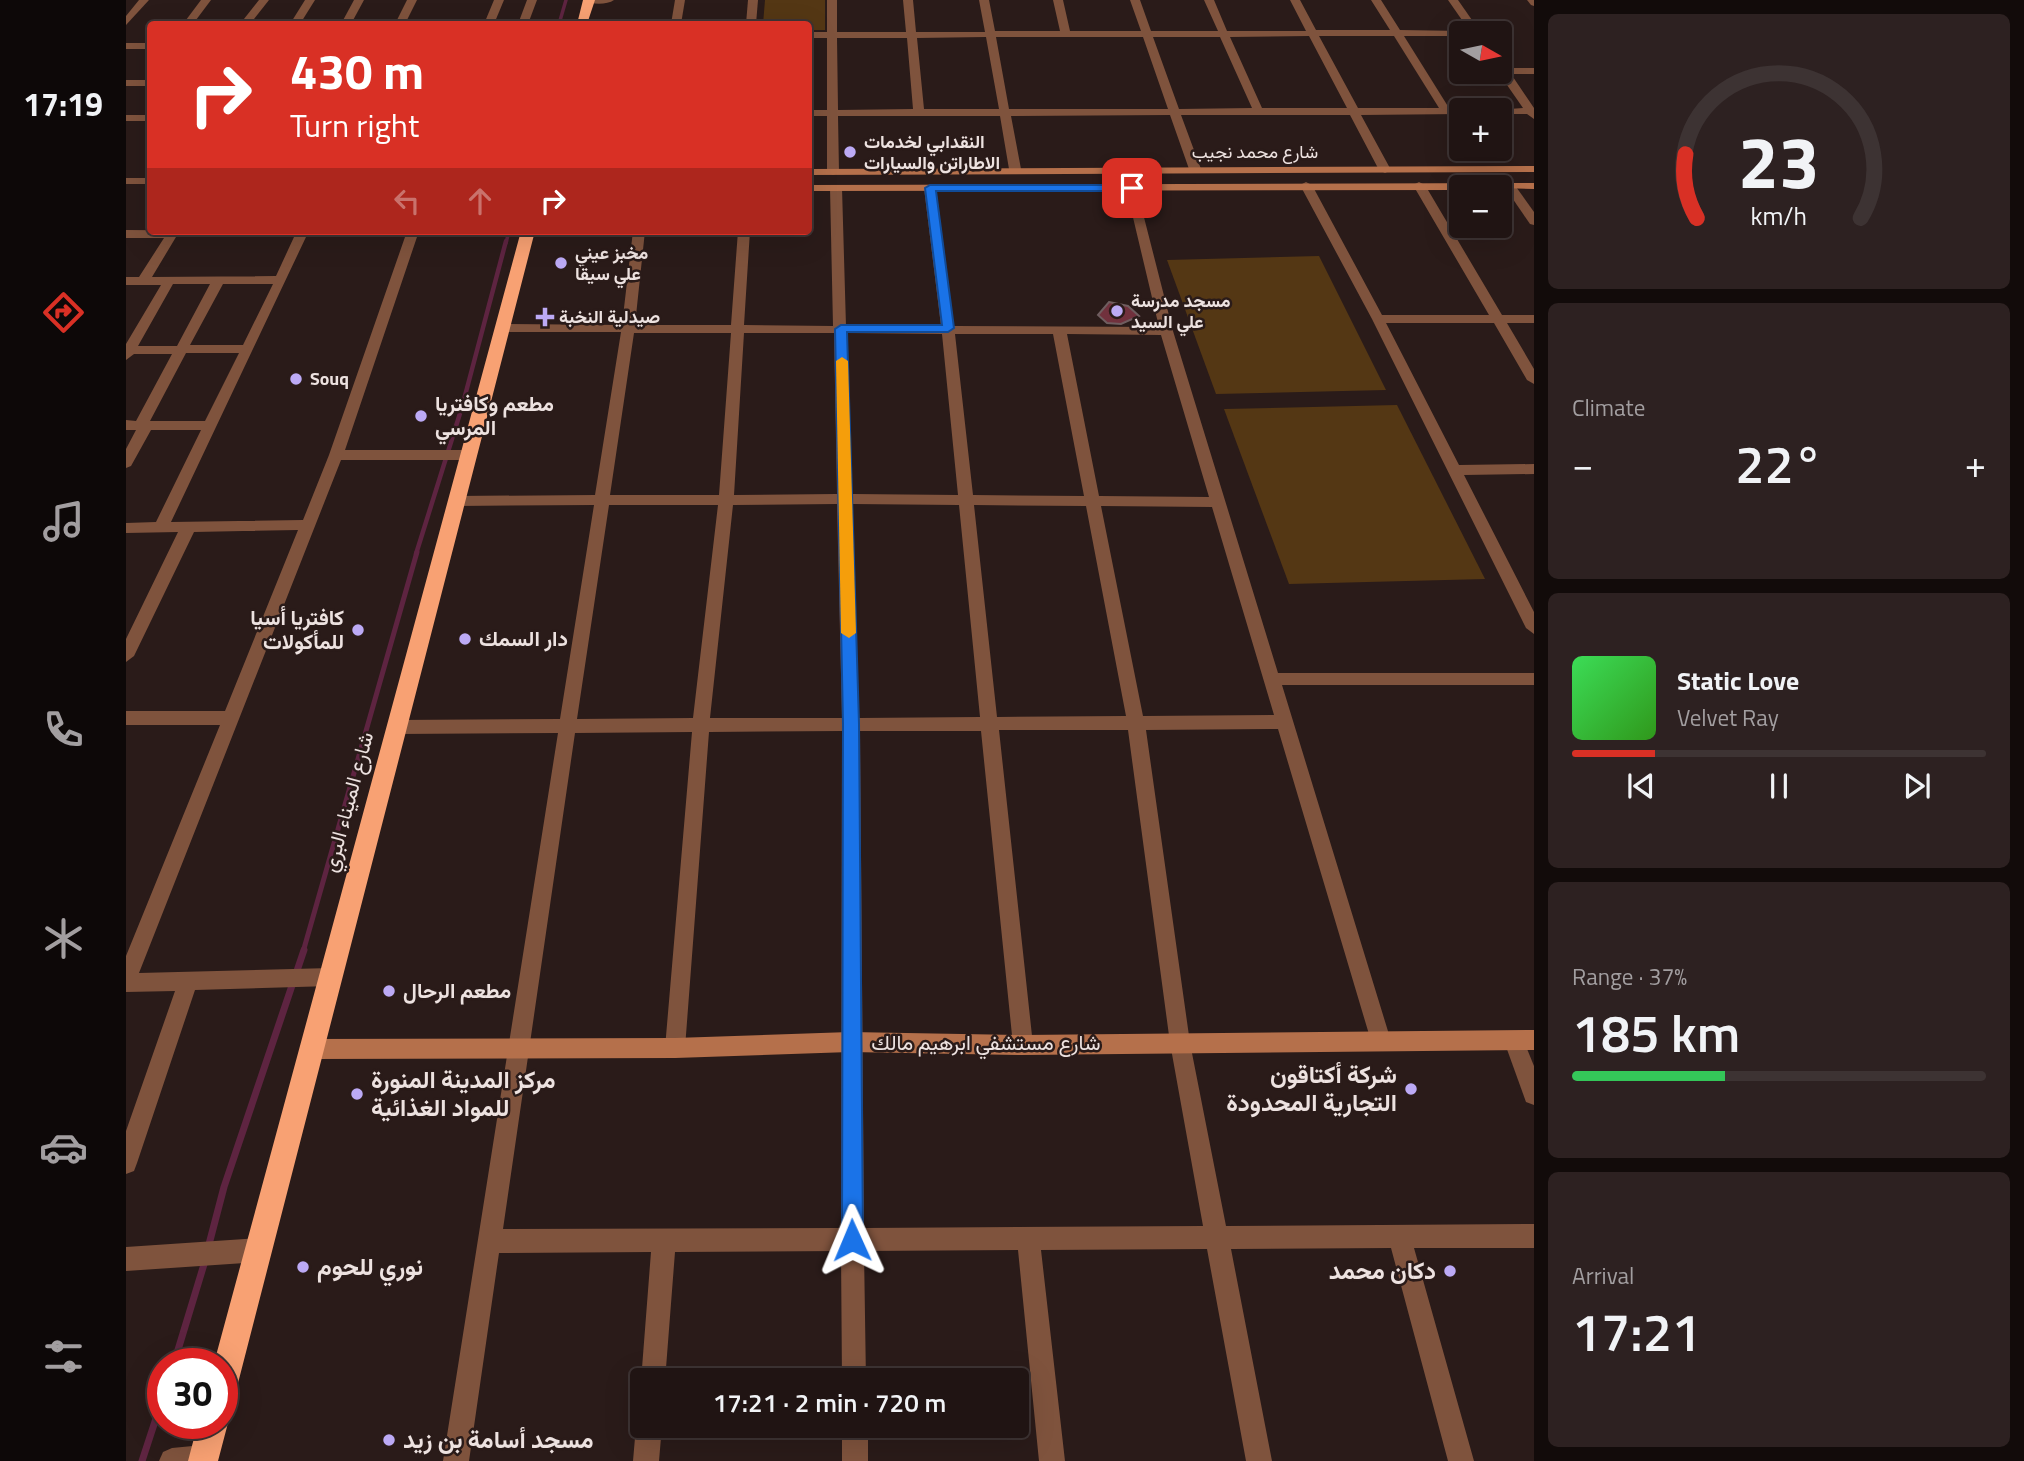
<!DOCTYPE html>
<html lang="en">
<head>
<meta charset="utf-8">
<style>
	:root { --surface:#201413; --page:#2d2121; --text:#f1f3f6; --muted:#a29ea0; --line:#3d3333; --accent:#d93025 }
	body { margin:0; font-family:"Titillium Web",Vazirmatn,sans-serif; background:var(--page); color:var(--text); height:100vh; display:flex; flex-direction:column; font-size:26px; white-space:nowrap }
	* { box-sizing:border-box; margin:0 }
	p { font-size:23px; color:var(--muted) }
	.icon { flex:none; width:38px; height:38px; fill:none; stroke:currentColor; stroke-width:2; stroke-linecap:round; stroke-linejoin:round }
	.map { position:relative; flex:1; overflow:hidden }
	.sheet { display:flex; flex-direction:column; gap:14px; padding:14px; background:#120b0a; width:490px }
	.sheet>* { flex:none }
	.hud { position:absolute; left:21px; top:21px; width:665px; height:214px; border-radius:7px; box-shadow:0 7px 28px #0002,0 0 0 2px var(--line); background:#d93025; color:#fff; overflow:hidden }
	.needle { width:46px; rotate:99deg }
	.buttons { position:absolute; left:1323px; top:21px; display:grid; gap:14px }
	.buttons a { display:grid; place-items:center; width:63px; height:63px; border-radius:7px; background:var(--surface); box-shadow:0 7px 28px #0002,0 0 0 2px var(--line); font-size:35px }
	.speed { position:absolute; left:21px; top:1348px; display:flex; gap:14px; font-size:35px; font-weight:700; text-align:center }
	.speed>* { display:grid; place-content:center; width:91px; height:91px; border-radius:50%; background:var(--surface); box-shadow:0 7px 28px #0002,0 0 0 2px var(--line); line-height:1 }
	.speed .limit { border:10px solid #d22; background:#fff; color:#111 }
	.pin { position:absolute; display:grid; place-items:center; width:60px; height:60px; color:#fff; margin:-30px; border-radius:14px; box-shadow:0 4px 10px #0006 }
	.me { position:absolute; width:77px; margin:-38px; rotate:359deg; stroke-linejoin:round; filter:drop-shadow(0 0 5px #0008) }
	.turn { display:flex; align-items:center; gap:24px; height:147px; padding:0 28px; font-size:32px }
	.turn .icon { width:91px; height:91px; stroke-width:2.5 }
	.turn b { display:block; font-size:49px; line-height:60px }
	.lanes { display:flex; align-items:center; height:66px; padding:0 28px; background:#0003; justify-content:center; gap:35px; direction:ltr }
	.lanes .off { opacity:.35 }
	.big { font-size:52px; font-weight:600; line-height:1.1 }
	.sheet .widget { flex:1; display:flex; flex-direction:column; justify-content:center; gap:10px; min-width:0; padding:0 24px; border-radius:10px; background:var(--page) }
	.sheet .dial { align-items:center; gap:0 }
	.dial svg { height:182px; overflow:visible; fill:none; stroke:var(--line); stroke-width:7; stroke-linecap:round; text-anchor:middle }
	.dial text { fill:var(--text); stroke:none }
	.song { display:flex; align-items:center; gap:21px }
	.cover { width:84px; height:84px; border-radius:10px; background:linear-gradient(135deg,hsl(130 70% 55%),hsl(110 70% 35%)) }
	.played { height:7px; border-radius:4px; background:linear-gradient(90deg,var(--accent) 20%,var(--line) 20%) }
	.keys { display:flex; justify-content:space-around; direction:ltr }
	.heat { display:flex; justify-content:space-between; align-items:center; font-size:38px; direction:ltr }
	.charge { height:10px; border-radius:5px; background:linear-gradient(90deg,#34c759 37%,var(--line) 0) }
	.trip { position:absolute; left:504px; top:1368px; width:399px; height:70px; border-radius:7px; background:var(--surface); box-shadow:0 7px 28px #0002,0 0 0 2px var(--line); font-weight:600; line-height:70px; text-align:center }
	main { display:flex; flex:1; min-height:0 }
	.dock { display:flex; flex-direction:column; width:126px; justify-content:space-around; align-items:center; background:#0d0808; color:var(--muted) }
	.dock .icon { width:49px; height:49px }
	.dock .selected { color:var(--accent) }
	.dock b { font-size:32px; color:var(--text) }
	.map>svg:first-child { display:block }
</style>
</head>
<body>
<main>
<nav class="dock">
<b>17:19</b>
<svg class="icon selected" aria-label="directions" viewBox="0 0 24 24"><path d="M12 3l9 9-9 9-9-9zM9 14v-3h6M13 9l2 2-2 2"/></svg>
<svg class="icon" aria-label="music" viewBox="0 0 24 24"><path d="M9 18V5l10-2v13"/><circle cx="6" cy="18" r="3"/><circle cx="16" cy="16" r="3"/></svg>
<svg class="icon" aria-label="phone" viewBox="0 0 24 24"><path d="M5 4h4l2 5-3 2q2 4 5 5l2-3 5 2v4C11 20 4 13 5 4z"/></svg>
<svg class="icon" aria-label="climate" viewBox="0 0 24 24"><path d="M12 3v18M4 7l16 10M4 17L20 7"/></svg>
<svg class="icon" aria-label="car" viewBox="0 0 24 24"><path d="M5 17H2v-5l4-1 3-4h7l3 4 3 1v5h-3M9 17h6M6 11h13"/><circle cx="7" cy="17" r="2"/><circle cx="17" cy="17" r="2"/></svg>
<svg class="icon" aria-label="filters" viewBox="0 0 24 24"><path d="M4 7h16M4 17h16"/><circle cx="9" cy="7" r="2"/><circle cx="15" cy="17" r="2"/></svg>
</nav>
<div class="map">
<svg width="1408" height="1461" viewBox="0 0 1408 1461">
	<rect width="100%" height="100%" fill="#2a1b19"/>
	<g fill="#543714">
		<path d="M 639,0 L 699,0 L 699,30 L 683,30 L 682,24 L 637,24 Z"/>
		<path d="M 1193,256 L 1260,390 L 1090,394 L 1041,260 Z"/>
		<path d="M 1271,405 L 1359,579 L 1163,584 L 1098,409 Z"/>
	</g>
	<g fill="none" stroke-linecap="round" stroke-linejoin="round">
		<g stroke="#5e2441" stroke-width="3.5">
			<path d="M 433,24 L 440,0"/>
			<path d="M 380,243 L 383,231"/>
		</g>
		<path stroke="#5e2441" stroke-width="4.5" d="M 290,554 L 336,407 L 380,241"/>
		<path stroke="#5e2441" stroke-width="5" d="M 177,952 L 291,552"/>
		<g stroke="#5e2441" stroke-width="7">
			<path d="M 82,1248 L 98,1187 L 178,950"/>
			<path d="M 48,1363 L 79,1261"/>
			<path d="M 16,1461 L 37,1397"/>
		</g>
	</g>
	<path fill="#71313d" stroke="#6f5d5f" stroke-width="2" d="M 983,302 L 1002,306 L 1013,316 L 995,324 L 981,323 L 972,315 Z"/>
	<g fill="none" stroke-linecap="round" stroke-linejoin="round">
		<g fill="#7f533d" fill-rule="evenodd">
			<path d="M 13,0 L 23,0 L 0,25 L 0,16 Z"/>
			<path d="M 75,0 L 85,0 L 67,24 L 57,24 Z"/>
			<path d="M 133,0 L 143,0 L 124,24 L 114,24 Z"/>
			<path d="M 179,0 L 189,0 L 174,24 L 164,24 Z"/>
			<path d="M 228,0 L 238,0 L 225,24 L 215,24 Z"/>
			<path d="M 281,0 L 291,0 L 279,24 L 269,24 Z"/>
			<path d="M 368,0 L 378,0 L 368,24 L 358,24 Z"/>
			<path d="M 401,0 L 411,0 L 402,24 L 392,24 Z"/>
			<path d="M 458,0 L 488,0 C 481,5 465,5 458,0 Z"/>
			<path d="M 549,0 L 559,0 L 555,24 L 545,24 Z"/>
			<path d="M 622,0 L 632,0 L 630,24 L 620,24 Z"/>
			<path d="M 701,0 L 711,0 L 711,32 L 780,32 L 777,0 L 787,0 L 790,32 L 859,32 L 853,0 L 863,0 L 869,31 L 934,31 L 927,0 L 937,0 L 944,31 L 1015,31 L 1004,0 L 1014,0 L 1025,31 L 1092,31 L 1078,0 L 1088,0 L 1101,31 L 1180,31 L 1164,0 L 1174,0 L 1190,30 L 1264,30 L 1245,0 L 1255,0 L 1274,30 L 1338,31 L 1340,33 L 1335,33 L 1335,36 L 1278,36 L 1323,108 L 1340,110 L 1335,110 L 1335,114 L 1235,115 L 1265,170 L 1259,173 L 1253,170 L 1224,115 L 1055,115 L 1075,169 L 1069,172 L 1063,169 L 1044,115 L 885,116 L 895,169 L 889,172 L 883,169 L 874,116 L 712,116 L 713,172 L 707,175 L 701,172 L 701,116 L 682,116 L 682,110 L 701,110 L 701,38 L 682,38 L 682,32 L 701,32 ZM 1183,36 L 1221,108 L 1136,108 L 1104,37 ZM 1193,36 L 1268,36 L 1313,108 L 1232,108 ZM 860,37 L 873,109 L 798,109 L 791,38 ZM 870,37 L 1017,37 L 1042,109 L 883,109 ZM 1027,37 L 1094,37 L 1126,108 L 1053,109 ZM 711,38 L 781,38 L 787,109 L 712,110 Z"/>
			<path d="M 1322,0 L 1332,0 L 1355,33 L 1345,33 Z"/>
			<path d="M 1401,0 L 1408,0 L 1408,6 L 1405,5 Z"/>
			<rect x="0" y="43" width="24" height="6"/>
			<path d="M 1374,63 L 1380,68 L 1408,68 L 1408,74 L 1385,74 L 1408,108 L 1408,119 L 1401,114 L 1374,114 L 1374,110 L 1369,110 L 1397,108 L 1372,72 Z"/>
			<rect x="0" y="80" width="24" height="6"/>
			<rect x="0" y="115" width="24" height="6"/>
			<rect x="0" y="178" width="24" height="6"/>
			<path d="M 1180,182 L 1186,185 L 1256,315 L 1363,315 L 1287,185 L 1293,182 L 1299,185 L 1376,315 L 1408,315 L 1408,323 L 1381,323 L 1408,369 L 1408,384 L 1401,380 L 1368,323 L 1260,323 L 1333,465 L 1408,464 L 1408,474 L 1338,475 L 1408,612 L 1408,634 L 1400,628 L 1246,319 L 1174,185 Z"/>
			<path d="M 1384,183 L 1388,184 L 1408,212 L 1408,225 L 1404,224 L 1378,186 Z"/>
			<path d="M 710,185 L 716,188 L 720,326 L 815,326 L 798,188 L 804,185 L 810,188 L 828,326 L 1033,327 L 1000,188 L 1010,186 L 1047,331 L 1152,673 L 1408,673 L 1408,685 L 1156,685 L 1265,1041 L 1262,1048 L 1255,1051 L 1248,1048 L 1245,1041 L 1152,729 L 1020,730 L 1064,1043 L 1100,1226 L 1408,1224 L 1408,1248 L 1288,1248 L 1348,1461 L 1322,1461 L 1265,1248 L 1105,1249 L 1146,1461 L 1120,1461 L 1081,1249 L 915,1250 L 939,1461 L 913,1461 L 892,1250 L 738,1251 L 740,1381 L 716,1381 L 715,1251 L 549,1252 L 539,1381 L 516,1381 L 516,1385 L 515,1381 L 525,1252 L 373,1253 L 343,1461 L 317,1461 L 432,733 L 270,734 L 264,732 L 261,727 L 264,722 L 270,720 L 434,719 L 468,505 L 330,506 L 323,501 L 330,496 L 469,495 L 495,332 L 376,332 L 369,328 L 376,324 L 496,325 L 507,231 L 519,231 L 509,325 L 605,325 L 612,231 L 624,231 L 618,325 L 707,326 L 704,188 ZM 508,333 L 605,333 L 593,495 L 484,495 ZM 618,333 L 708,333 L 711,494 L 608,495 ZM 721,333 L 816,334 L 832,495 L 726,494 ZM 829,334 L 927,334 L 958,496 L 847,495 ZM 941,334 L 1035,335 L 1083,497 L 973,496 ZM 711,504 L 716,718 L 584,718 L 607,505 ZM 726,504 L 833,505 L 854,717 L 733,718 ZM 483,505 L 592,505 L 567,718 L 451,719 ZM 848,505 L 960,506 L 1000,716 L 871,717 ZM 975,506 L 1086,507 L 1148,715 L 1017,716 ZM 873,730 L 1002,730 L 1044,1043 L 1077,1226 L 738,1228 L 734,731 L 855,731 L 887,1045 L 890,1052 L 897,1055 L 904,1052 L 907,1045 ZM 716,731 L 715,1228 L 377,1229 L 449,733 L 566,732 L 539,1048 L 542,1055 L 549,1058 L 556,1055 L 559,1048 L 583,732 Z"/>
			<path d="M 0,230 L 407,233 L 401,237 L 291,237 L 219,450 L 342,450 L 349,455 L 342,460 L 215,460 L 13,973 L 205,968 L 212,970 L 215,977 L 212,984 L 205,986 L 69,990 L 11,1163 L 8,1171 L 0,1174 L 0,1131 L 49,991 L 0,992 L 0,956 L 94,725 L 0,725 L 0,711 L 99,711 L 172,530 L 68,532 L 8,656 L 0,662 L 0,639 L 52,532 L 0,533 L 0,523 L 30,522 L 75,430 L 25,430 L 5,466 L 0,468 L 0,449 L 10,430 L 0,430 L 0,420 L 10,421 L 46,354 L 8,354 L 0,360 L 0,344 L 35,285 L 0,285 L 0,277 L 13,277 L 38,238 L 0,238 ZM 50,237 L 168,237 L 150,276 L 26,277 ZM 180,237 L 279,237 L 203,455 L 177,520 L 45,522 ZM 47,284 L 84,284 L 51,346 L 12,346 ZM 97,284 L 147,284 L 117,345 L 64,345 ZM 60,353 L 113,353 L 79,421 L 24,421 Z"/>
			<path d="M 1388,1031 L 1395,1034 L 1408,1066 L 1408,1105 L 1400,1102 L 1378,1041 L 1381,1034 Z"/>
			<path d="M 132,1238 L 140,1242 L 144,1250 L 140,1258 L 132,1262 L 0,1271 L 0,1247 Z"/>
			<path d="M 516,1416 L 516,1426 L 536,1426 L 533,1461 L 507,1461 L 510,1426 Z"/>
			<rect x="716" y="1426" width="26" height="35"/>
			<path d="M 77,1445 L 86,1449 L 89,1461 L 33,1461 L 37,1452 L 46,1448 Z"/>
		</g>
		<g fill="#b5704b" fill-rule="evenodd">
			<path d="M 1408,166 L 1408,172 L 682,175 L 682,169 Z"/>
			<path d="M 1408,183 L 1408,189 L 1335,187 L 1335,190 L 682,191 L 682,185 Z"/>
			<path d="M 1408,1030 L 1408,1050 L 897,1055 L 724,1052 L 549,1058 L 185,1059 L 178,1056 L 174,1049 L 178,1042 L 185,1039 L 549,1038 L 724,1032 L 897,1035 Z"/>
		</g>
		<g fill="#f8a173" fill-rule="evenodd">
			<path d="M 457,0 L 469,0 L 461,24 L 451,24 Z"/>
			<path d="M 395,231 L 409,231 L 111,1387 L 106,1397 L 96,1402 L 96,1363 L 88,1363 Z"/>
			<path d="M 96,1412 L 102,1423 L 92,1461 L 62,1461 L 72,1423 L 96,1423 Z"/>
		</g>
	</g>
	<path fill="#1a73e8" stroke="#114b97" stroke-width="2" d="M 804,185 L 1006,185 L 1011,188 L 1006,191 L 810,191 L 828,328 L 822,332 L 721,332 L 733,724 L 737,1240 L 734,1247 L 726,1250 L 719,1247 L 716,1240 L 717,724 L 709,329 L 715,325 L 816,325 L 799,188 Z"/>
	<path fill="#f59e0b" d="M 716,357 L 722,361 L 730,633 L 723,638 L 715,633 L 710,361 Z"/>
	<g fill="#bcaaf5" stroke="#2a1b19" stroke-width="2.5">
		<circle cx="724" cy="152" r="7"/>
		<circle cx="435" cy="263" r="7"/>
		<circle cx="991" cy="311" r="7"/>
		<path d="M415.5 306.5h7v7h7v7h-7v7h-7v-7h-7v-7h7z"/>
		<circle cx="170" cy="379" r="7"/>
		<circle cx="295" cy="416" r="7"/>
		<circle cx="232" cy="630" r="7"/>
		<circle cx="339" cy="639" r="7"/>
		<circle cx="263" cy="991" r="7"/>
		<circle cx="1285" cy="1089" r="7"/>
		<circle cx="231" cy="1094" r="7"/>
		<circle cx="177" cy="1267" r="7"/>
		<circle cx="1324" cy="1271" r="7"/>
		<circle cx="263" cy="1440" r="7"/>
	</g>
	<g text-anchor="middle" stroke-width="5" stroke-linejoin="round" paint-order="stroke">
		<g font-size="18" font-weight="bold" fill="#ede2e0" stroke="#2a1b19" text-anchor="start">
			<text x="738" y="148">النقدابي لخدمات<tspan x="738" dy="21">الاطاراتن والسيارات</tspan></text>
			<text x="449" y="259">مخبز عيني<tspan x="449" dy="21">علي سيقا</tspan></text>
			<text x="1005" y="307">مسجد مدرسة<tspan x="1005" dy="21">علي السيد</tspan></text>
			<text x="433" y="323">صيدلية النخبة</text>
			<text x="184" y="385">Souq</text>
		</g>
		<g font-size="18" fill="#ede2e0" stroke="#2a1b19">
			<text x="1129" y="158">شارع محمد نجيب</text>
		</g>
		<g font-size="21" font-weight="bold" fill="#ede2e0" stroke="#2a1b19" text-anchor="start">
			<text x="309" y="411">مطعم وكافتريا<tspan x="309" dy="24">المرسي</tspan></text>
			<text x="218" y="625" text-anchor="end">كافتريا أسيا<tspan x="218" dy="24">للمأكولات</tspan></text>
			<text x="353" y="646">دار السمك</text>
			<text x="277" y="998">مطعم الرحال</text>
		</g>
		<g font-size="21" fill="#ede2e0" stroke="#2a1b19">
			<text transform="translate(222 802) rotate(-75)" y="7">شارع الميناء البري</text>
			<text x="860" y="1050">شارع مستشفي ابرهيم مالك</text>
		</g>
		<g font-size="24" font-weight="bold" fill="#ede2e0" stroke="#2a1b19" text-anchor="start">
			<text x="1271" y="1083" text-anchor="end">شركة أكتاقون<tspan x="1271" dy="28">التجارية المحدودة</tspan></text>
			<text x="245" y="1088">مركز المدينة المنورة<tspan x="245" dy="28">للمواد الغذائية</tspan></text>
			<text x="191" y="1275">نوري للحوم</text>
			<text x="1310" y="1279" text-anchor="end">دكان محمد</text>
			<text x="277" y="1448">مسجد أسامة بن زيد</text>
		</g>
	</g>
</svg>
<div class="buttons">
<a><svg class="needle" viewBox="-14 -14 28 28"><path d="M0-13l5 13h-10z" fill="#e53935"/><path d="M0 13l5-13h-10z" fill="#a29ea0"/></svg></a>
<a>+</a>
<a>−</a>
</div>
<div class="speed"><div class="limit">30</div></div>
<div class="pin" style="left:1006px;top:188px;background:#d93025"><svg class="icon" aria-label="arrive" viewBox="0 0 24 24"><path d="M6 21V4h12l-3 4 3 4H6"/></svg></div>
<svg class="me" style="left:726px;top:1240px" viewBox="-20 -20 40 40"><path d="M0-17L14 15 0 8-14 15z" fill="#1a73e8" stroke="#fff" stroke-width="4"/></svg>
<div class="trip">17:21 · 2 min · 720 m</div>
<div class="hud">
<div class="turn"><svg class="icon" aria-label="right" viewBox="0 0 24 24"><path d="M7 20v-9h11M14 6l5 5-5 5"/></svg><div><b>430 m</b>Turn right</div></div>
<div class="lanes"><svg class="icon off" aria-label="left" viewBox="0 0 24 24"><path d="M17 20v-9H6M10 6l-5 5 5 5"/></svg><svg class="icon off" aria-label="ahead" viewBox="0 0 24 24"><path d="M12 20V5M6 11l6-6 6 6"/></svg><svg class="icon" aria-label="right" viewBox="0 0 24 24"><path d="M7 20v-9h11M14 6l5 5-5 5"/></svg></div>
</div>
</div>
<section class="sheet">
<div class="widget dial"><svg viewBox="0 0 100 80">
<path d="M14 69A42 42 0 1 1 86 69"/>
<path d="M14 69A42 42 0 0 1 9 41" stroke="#d93025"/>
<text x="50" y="56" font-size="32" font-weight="700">23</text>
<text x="50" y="72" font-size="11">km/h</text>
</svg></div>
<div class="widget"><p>Climate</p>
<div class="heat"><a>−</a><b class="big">22°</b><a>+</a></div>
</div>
<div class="widget">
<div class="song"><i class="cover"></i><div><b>Static Love</b><p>Velvet Ray</p></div></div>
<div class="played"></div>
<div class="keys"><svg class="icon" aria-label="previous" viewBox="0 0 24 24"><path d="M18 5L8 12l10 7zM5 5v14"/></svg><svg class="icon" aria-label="pause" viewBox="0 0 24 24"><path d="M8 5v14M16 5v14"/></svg><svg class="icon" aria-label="next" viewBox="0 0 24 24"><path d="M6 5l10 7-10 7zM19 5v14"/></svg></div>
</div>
<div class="widget"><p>Range · 37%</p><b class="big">185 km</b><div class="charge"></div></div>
<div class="widget"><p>Arrival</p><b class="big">17:21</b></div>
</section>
</main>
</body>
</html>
